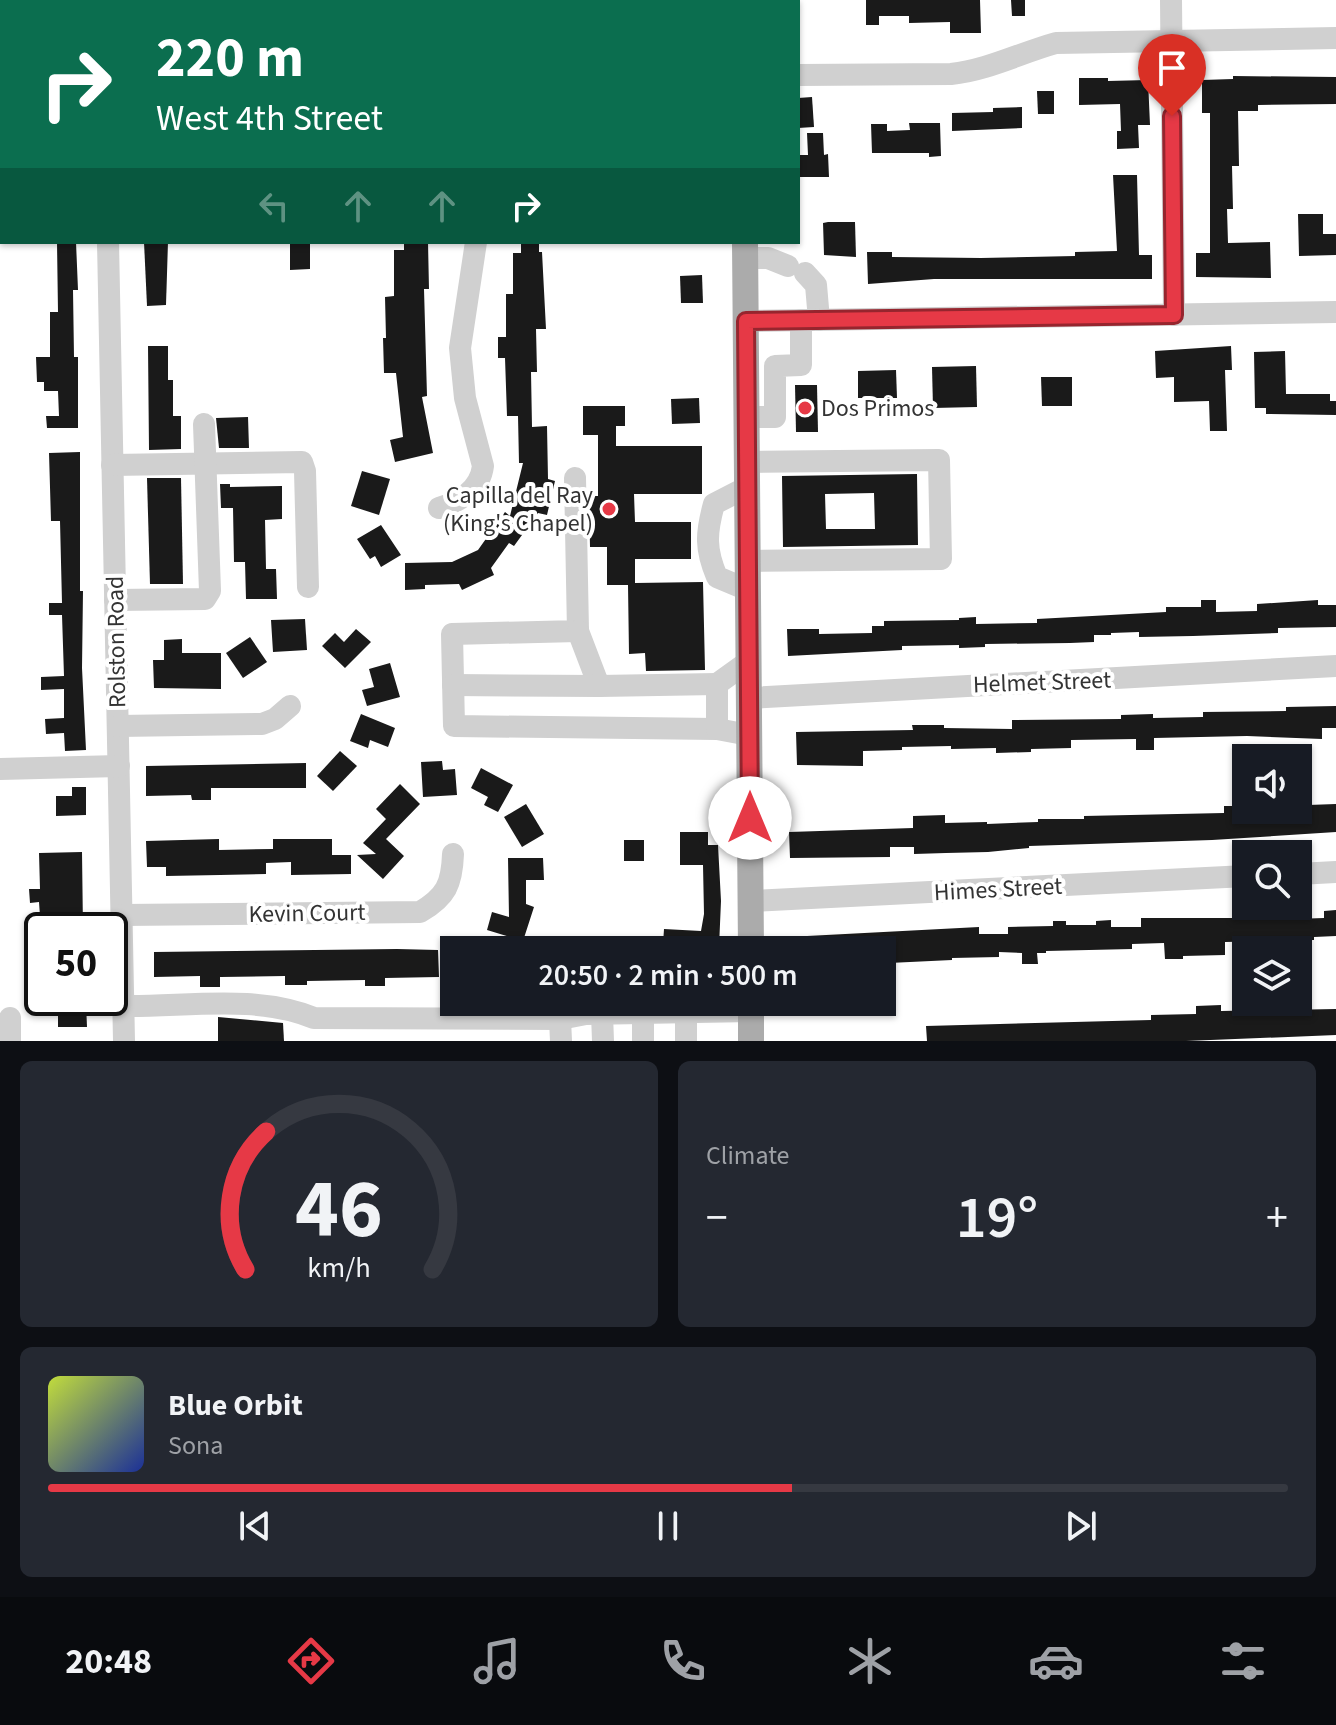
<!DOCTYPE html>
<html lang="en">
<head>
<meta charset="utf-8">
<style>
	:root { --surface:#171b24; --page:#242831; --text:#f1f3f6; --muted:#9ea1a6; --line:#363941; --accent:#e63946 }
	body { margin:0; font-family:"Source Sans 3",sans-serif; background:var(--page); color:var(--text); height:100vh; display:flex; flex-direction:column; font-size:30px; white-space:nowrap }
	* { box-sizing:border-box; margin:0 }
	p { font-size:26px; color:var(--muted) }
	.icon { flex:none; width:44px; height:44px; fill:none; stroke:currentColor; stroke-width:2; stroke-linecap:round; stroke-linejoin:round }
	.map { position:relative; height:1041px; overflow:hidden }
	.panel { display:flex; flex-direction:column; gap:20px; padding:20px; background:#0d0f14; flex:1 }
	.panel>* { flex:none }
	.hud { position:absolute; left:0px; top:0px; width:800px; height:244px; box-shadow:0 2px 6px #0004; background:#0b6e4f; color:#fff; overflow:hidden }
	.controls { position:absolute; left:1232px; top:744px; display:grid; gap:16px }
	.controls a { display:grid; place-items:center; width:80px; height:80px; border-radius:0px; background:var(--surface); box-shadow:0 2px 6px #0004; font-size:40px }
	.speed { position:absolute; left:24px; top:912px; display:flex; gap:16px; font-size:40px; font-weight:700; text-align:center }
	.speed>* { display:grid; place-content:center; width:104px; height:104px; border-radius:50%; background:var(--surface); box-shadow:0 2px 6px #0004; line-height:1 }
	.speed .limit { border:4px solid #111; border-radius:12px; background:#fff; color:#111 }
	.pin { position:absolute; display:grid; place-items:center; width:68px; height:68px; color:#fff; margin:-82px -34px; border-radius:50% 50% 50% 0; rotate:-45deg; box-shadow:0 0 8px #0007 }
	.pin .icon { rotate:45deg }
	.me { position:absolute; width:88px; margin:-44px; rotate:0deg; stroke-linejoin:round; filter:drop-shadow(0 0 6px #0008) }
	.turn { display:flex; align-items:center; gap:28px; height:168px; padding:0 24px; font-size:36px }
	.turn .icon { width:104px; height:104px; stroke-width:2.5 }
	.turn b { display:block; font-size:56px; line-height:68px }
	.lanes { display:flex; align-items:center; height:76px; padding:0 24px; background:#0003; justify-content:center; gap:40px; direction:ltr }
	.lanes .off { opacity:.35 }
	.big { font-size:60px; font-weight:600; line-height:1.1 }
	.panel .tile { flex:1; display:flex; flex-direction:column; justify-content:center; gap:12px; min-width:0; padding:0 28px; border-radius:12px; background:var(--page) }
	.panel .dial { align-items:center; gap:0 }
	.dial svg { height:208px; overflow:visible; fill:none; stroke:var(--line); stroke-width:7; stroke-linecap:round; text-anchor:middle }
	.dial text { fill:var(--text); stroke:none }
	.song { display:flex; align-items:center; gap:24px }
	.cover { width:96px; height:96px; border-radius:12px; background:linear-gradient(135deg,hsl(70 70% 55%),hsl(230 70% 35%)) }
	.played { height:8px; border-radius:4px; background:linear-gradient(90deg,var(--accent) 60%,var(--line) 60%) }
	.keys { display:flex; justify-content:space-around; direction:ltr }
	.heat { display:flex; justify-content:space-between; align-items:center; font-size:44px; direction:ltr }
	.panel .tiles { flex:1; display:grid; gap:20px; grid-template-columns:1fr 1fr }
	.tile:last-child { grid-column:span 2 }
	.trip { position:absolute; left:440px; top:936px; width:456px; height:80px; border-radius:0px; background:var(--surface); box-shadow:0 2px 6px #0004; font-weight:600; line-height:80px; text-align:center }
	.dock { display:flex; height:128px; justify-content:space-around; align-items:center; background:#090b0e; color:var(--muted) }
	.dock .icon { width:56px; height:56px }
	.dock .selected { color:var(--accent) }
	.dock b { font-size:36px; color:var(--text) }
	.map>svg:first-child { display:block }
</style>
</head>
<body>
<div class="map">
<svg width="1336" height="1041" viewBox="0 0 1336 1041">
	<rect width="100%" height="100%" fill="#fff"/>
	<g fill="#1a1a1a" fill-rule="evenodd">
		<path d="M 866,0 L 980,0 L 981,33 L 950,33 L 950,22 L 909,23 L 909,16 L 879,16 L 879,25 L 866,25 Z"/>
		<path d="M 1011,0 L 1025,0 L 1025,16 L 1012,16 Z"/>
		<path d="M 1233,76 L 1336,77 L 1336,104 L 1258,105 L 1258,111 L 1238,111 L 1239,166 L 1232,166 L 1233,209 L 1227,209 L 1228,243 L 1270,242 L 1271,278 L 1196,277 L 1196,253 L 1210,253 L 1210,113 L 1202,113 L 1202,80 L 1233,79 Z"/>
		<path d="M 1079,78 L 1108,78 L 1108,81 L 1148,80 L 1150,125 L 1138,125 L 1139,148 L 1117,149 L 1117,131 L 1121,131 L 1120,104 L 1079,105 Z"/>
		<path d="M 1037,91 L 1054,91 L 1054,114 L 1038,114 Z"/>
		<path d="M 812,97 L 814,127 L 798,128 L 798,98 Z"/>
		<path d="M 1022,107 L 1022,128 L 952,131 L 952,113 L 993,112 L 993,108 Z"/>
		<path d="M 909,123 L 940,123 L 941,156 L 929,157 L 929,153 L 872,153 L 871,124 L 887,124 L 887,131 L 910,130 Z"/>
		<path d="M 807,133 L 823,133 L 824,155 L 828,154 L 829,177 L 798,177 L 798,155 L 808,155 Z"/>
		<path d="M 1113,175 L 1137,175 L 1139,255 L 1152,255 L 1152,279 L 934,279 L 868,284 L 867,252 L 892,252 L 892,257 L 981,258 L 1075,256 L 1075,252 L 1117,251 Z"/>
		<path d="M 1298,214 L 1323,214 L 1323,234 L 1336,234 L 1336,255 L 1299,256 Z"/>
		<path d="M 828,222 L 855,222 L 856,257 L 824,255 L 823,223 Z"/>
		<path d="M 57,242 L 76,242 L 78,290 L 73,290 L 74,357 L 78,357 L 78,428 L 47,428 L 46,416 L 59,416 L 58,391 L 44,391 L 44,382 L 37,382 L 36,357 L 50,357 L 50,312 L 58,312 Z"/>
		<path d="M 144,242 L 168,242 L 166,305 L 147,306 Z"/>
		<path d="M 290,242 L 310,242 L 310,269 L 290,270 Z"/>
		<path d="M 404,242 L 428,242 L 429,289 L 424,289 L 427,396 L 422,397 L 433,453 L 395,462 L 390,440 L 403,437 L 396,373 L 384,373 L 383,338 L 386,338 L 385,297 L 394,296 L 394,250 L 404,250 Z"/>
		<path d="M 521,242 L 539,242 L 539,252 L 542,252 L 546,329 L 536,329 L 537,372 L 531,372 L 532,427 L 547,426 L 548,479 L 555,481 L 547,515 L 538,513 L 514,546 L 509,543 L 491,568 L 494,575 L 462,590 L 459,584 L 425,585 L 425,589 L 405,590 L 405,563 L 452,562 L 478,550 L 505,512 L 510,516 L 523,463 L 519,463 L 518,416 L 507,416 L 505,358 L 498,358 L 498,337 L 506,337 L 506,294 L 513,294 L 513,253 L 521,253 Z"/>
		<path d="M 702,275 L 703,303 L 681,303 L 680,276 Z"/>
		<path d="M 148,346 L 168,346 L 168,380 L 173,380 L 173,416 L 181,416 L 181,449 L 149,450 Z"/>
		<path d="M 1231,346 L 1232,370 L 1225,370 L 1227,431 L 1210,431 L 1209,401 L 1174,402 L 1174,377 L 1156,378 L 1155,351 Z"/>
		<path d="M 1285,351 L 1286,394 L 1330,394 L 1330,401 L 1336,401 L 1336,415 L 1266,414 L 1266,408 L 1255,408 L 1254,352 Z"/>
		<path d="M 976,366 L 977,407 L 933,408 L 932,367 Z"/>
		<path d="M 896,370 L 897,398 L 858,398 L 858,371 Z"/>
		<path d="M 1041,377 L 1072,377 L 1072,406 L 1042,406 Z"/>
		<path d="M 795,385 L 817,385 L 818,432 L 796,432 Z"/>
		<path d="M 699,398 L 700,423 L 672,424 L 671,399 Z"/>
		<path d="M 583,406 L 625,406 L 625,426 L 616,426 L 616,446 L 702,446 L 702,494 L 634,494 L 635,522 L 691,522 L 691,559 L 635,559 L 635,583 L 703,582 L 705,670 L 646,671 L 645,653 L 629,654 L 628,585 L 607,585 L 607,547 L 590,547 L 589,496 L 598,496 L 598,435 L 583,435 Z"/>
		<path d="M 248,417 L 249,448 L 219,448 L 216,418 Z"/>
		<path d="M 80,452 L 80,591 L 83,591 L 82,668 L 86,750 L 65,751 L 64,733 L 46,734 L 45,719 L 64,718 L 64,689 L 41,690 L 41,677 L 64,676 L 62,615 L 49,615 L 49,603 L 62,603 L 60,521 L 51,521 L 49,453 Z"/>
		<path d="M 362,471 L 390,479 L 379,515 L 351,506 Z"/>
		<path d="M 917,474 L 918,545 L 783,547 L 782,476 ZM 874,493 L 875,529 L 826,529 L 825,494 Z"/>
		<path d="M 147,478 L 181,478 L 183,584 L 150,584 Z"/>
		<path d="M 220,484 L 230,484 L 230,487 L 282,486 L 282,519 L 265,520 L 266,569 L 276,569 L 277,599 L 246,599 L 245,562 L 234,562 L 233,508 L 221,508 Z"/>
		<path d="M 381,525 L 401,555 L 381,567 L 375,556 L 370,559 L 357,539 Z"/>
		<path d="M 1201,600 L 1216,600 L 1216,612 L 1257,611 L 1257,604 L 1318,600 L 1318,605 L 1336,605 L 1336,627 L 1278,628 L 1278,633 L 1193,636 L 1139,637 L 1139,632 L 1111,633 L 1111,635 L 1094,635 L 1094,642 L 1070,643 L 985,644 L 985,647 L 959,648 L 959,645 L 902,646 L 902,650 L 788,656 L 787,629 L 819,629 L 819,634 L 872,633 L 872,626 L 884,626 L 884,621 L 959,620 L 959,618 L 976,617 L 976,624 L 1037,623 L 1037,619 L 1166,612 L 1166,607 L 1201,607 Z"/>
		<path d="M 305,619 L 307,650 L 273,652 L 271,620 Z"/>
		<path d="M 356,629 L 371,642 L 345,668 L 322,646 L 335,633 L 344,642 Z"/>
		<path d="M 250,637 L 267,662 L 243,678 L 226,653 Z"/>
		<path d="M 182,639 L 182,653 L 221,653 L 221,689 L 154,688 L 153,660 L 164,660 L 164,640 Z"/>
		<path d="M 390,663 L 400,697 L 367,706 L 362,690 L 374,687 L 369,669 Z"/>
		<path d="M 1336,706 L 1336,728 L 1322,728 L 1322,739 L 1247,736 L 1154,738 L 1154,750 L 1136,750 L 1136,739 L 1071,740 L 1071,748 L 1031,749 L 1031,752 L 996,753 L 996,748 L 951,749 L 951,746 L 902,747 L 902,750 L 863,751 L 863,766 L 797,765 L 796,732 L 913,730 L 912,725 L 944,725 L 944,728 L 1012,729 L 1012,720 L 1121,719 L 1121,715 L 1153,714 L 1153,718 L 1203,717 L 1203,712 L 1286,711 L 1286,707 Z"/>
		<path d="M 361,714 L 395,728 L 388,747 L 370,740 L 368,748 L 350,741 Z"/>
		<path d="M 340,751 L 357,766 L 333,791 L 317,776 Z"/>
		<path d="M 442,761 L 443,770 L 455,769 L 457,795 L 423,797 L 421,762 Z"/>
		<path d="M 306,763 L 306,788 L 211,788 L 211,800 L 192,800 L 191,795 L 146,796 L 146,766 Z"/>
		<path d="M 481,768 L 513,785 L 498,812 L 484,805 L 488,797 L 471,788 Z"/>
		<path d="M 400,784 L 420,804 L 386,839 L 404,856 L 383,879 L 357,855 L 376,854 L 363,843 L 386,819 L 376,809 Z"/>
		<path d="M 72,787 L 86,787 L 86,815 L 56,816 L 56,796 L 72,796 Z"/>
		<path d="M 526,804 L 544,834 L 522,847 L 504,817 Z"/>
		<path d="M 1336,804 L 1336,832 L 1212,840 L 1029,846 L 1029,848 L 988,852 L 946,853 L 914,854 L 914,847 L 890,847 L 890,857 L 790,858 L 789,832 L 913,828 L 913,816 L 945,815 L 945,823 L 987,822 L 987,824 L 1038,822 L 1038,819 L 1084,819 L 1084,816 L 1224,813 L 1224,806 L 1244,806 L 1244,811 L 1308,810 L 1308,805 Z"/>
		<path d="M 680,832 L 708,832 L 708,845 L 718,845 L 721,901 L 719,947 L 663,944 L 664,929 L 701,931 L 704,914 L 703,865 L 680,865 Z"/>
		<path d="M 219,839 L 219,850 L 273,849 L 273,839 L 332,839 L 332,855 L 351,855 L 351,874 L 291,875 L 291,862 L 266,863 L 266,874 L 220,875 L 166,876 L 166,867 L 147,867 L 146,841 Z"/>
		<rect x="624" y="840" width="20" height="21"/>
		<path d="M 82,852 L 83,930 L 41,930 L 39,902 L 30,903 L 29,889 L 40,889 L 39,853 Z"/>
		<path d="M 508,858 L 543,858 L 544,880 L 526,880 L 526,904 L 534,907 L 523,941 L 487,930 L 492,912 L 509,917 Z"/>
		<path d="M 1336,910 L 1336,936 L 1314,937 L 1314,940 L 1225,942 L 1225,955 L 1183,956 L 1183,959 L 1165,959 L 1164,943 L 1132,944 L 1132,949 L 1046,951 L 1046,953 L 1037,953 L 1038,964 L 1022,964 L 1022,953 L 999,952 L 999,957 L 952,958 L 952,960 L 889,963 L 889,958 L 882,958 L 882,950 L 788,950 L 788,937 L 979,927 L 979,934 L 1008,934 L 1008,927 L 1053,926 L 1053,921 L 1066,921 L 1066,925 L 1096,925 L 1096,921 L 1111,920 L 1111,927 L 1141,927 L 1141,918 L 1232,918 L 1232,916 L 1280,915 L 1280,912 L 1293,912 L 1294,919 L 1324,918 L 1324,911 Z"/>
		<path d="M 397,949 L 438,950 L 439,977 L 385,978 L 385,986 L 365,986 L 365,980 L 307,981 L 307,985 L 285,985 L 285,976 L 220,977 L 220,987 L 200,987 L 200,976 L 154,977 L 154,952 Z"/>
		<path d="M 86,1003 L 87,1027 L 58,1027 L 58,1004 Z"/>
		<path d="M 1221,1005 L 1221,1011 L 1336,1009 L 1336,1035 L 1186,1041 L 927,1041 L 926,1026 L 1151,1020 L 1151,1015 L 1196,1014 L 1196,1006 Z"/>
		<path d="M 218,1017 L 283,1023 L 284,1041 L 218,1041 Z"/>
	</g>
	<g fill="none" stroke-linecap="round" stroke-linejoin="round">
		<g stroke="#d0d0d0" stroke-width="22">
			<path d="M 32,0 L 32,2"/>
			<path d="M 223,0 L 223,2"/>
			<path d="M 1171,0 L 1174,315"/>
			<path d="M 798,75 L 951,74 C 988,70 1020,53 1056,43 L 1336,38"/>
			<path d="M 0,90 L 2,90"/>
			<path d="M 108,242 L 124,1041"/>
			<path d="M 746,258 L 768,258 L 788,266"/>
			<path d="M 805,273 L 816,285 L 819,320"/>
			<path d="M 746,321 L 1336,312"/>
			<path d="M 747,417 L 775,417 L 775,366 L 801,365 L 801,320"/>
			<path d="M 747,462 L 939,460 L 941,559 L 748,561"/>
			<path d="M 112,465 L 302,462 L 305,471 L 308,587"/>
			<path d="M 575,478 L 578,631 L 452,634 L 454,726 L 717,729"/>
			<path d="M 747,487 L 714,504 C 706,533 705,549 717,577 L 748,590"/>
			<path d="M 439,508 C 460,501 480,490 483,466 L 465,398 L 460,348 L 476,242"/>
			<path d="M 115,600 L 205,599 L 210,591 L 204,424"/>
			<path d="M 578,631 L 599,686 L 717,684"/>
			<path d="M 749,661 L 717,684 L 717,729 L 749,735"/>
			<path d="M 453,685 L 599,686"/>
			<path d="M 749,698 L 1336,666"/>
			<path d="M 118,726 L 262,724 L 275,719 L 290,706"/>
			<path d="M 0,769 L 119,766"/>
			<path d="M 1298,874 L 1336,872"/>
			<path d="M 750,901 L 1246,876"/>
			<path d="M 122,915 L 420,912 C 446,897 452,884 453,854"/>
			<path d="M 124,1006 C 186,1007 255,994 314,1018 L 560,1019 L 586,1014 L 751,1011"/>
			<path d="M 686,1012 L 686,1041"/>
			<path d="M 643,1013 L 643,1041"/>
			<path d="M 602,1014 L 603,1041"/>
			<path d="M 10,1018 L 10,1041"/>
			<path d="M 560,1019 L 561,1041"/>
		</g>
		<g stroke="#ababab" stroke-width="26">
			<path d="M 744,0 L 744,2"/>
			<path d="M 745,242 L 751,950"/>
			<path d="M 751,1002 L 751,1041"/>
		</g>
	</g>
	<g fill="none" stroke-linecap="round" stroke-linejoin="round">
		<defs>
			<path id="route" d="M 750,818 L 746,321 L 1174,315 L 1172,116"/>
		</defs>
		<use href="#route" stroke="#96252e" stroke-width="20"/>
		<use href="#route" stroke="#e63946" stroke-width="14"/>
	</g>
	<g fill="#e63946" stroke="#fff" stroke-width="3">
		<circle cx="805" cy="408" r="8"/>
		<circle cx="609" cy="509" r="8"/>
	</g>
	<g text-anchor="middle" stroke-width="8" stroke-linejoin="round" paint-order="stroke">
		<g font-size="24" fill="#333" stroke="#fff" text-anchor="start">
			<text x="821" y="416">Dos Primos</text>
			<text x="593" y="503" text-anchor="end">Capilla del Ray<tspan x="593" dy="28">(King's Chapel)</tspan></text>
		</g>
		<g font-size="24" fill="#333" stroke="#fff">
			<text transform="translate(116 642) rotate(-91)" y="8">Rolston Road</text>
			<text transform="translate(1042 682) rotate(-2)" y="8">Helmet Street</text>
			<text transform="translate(998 889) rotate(-3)" y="8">Himes Street</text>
			<text transform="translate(307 913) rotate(-1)" y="8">Kevin Court</text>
		</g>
	</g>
</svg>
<div class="controls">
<a><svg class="icon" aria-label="sound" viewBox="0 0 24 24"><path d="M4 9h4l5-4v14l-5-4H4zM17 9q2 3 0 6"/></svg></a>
<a><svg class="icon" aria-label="search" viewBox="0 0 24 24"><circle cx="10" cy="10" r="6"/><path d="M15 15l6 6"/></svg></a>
<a><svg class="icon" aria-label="layers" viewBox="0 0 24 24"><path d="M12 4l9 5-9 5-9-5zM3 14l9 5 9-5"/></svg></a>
</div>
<div class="speed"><div class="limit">50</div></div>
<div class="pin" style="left:1172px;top:116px;background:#d93025"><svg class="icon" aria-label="arrive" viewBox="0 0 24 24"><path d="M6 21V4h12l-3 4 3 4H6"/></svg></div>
<svg class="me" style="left:750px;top:818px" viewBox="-20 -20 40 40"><circle r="19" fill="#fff"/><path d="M0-13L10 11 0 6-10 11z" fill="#e63946"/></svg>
<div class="trip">20:50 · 2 min · 500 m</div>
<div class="hud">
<div class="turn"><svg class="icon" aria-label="right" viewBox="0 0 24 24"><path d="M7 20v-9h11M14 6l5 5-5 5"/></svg><div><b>220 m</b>West 4th Street</div></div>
<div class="lanes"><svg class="icon off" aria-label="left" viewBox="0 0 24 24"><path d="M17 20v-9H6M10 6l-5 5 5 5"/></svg><svg class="icon off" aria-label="ahead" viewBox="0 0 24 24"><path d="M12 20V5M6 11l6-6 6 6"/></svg><svg class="icon off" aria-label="ahead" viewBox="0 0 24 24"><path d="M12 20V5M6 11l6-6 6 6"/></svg><svg class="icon" aria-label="right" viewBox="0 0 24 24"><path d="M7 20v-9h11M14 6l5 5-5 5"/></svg></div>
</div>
</div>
<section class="panel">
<div class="tiles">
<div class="tile dial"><svg viewBox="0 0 100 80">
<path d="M14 69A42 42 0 1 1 86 69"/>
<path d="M14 69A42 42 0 0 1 22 16" stroke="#e63946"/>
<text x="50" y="56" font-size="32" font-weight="700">46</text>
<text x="50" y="72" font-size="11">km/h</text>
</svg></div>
<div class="tile"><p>Climate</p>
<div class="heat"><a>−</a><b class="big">19°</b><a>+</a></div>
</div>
<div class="tile">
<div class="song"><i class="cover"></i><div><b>Blue Orbit</b><p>Sona</p></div></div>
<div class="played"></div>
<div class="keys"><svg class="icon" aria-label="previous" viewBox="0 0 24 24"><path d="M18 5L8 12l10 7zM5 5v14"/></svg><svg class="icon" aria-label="pause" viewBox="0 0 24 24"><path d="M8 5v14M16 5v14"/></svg><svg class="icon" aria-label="next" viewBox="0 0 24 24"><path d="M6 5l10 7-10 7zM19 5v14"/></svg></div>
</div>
</div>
</section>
<nav class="dock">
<b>20:48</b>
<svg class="icon selected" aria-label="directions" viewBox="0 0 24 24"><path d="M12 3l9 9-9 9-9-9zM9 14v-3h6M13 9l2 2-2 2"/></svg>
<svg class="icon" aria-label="music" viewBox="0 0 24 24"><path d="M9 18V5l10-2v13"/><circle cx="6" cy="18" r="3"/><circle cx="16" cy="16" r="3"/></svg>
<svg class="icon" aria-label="phone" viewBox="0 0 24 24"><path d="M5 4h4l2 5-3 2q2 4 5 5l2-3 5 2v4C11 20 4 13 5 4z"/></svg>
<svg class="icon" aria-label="climate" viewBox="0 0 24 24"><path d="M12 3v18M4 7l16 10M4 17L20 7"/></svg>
<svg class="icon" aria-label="car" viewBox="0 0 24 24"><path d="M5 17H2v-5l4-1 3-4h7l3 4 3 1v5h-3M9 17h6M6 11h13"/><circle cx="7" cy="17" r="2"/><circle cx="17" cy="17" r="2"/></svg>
<svg class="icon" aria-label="filters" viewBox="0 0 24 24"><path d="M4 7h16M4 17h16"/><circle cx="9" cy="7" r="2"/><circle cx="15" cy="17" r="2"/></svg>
</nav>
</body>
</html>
